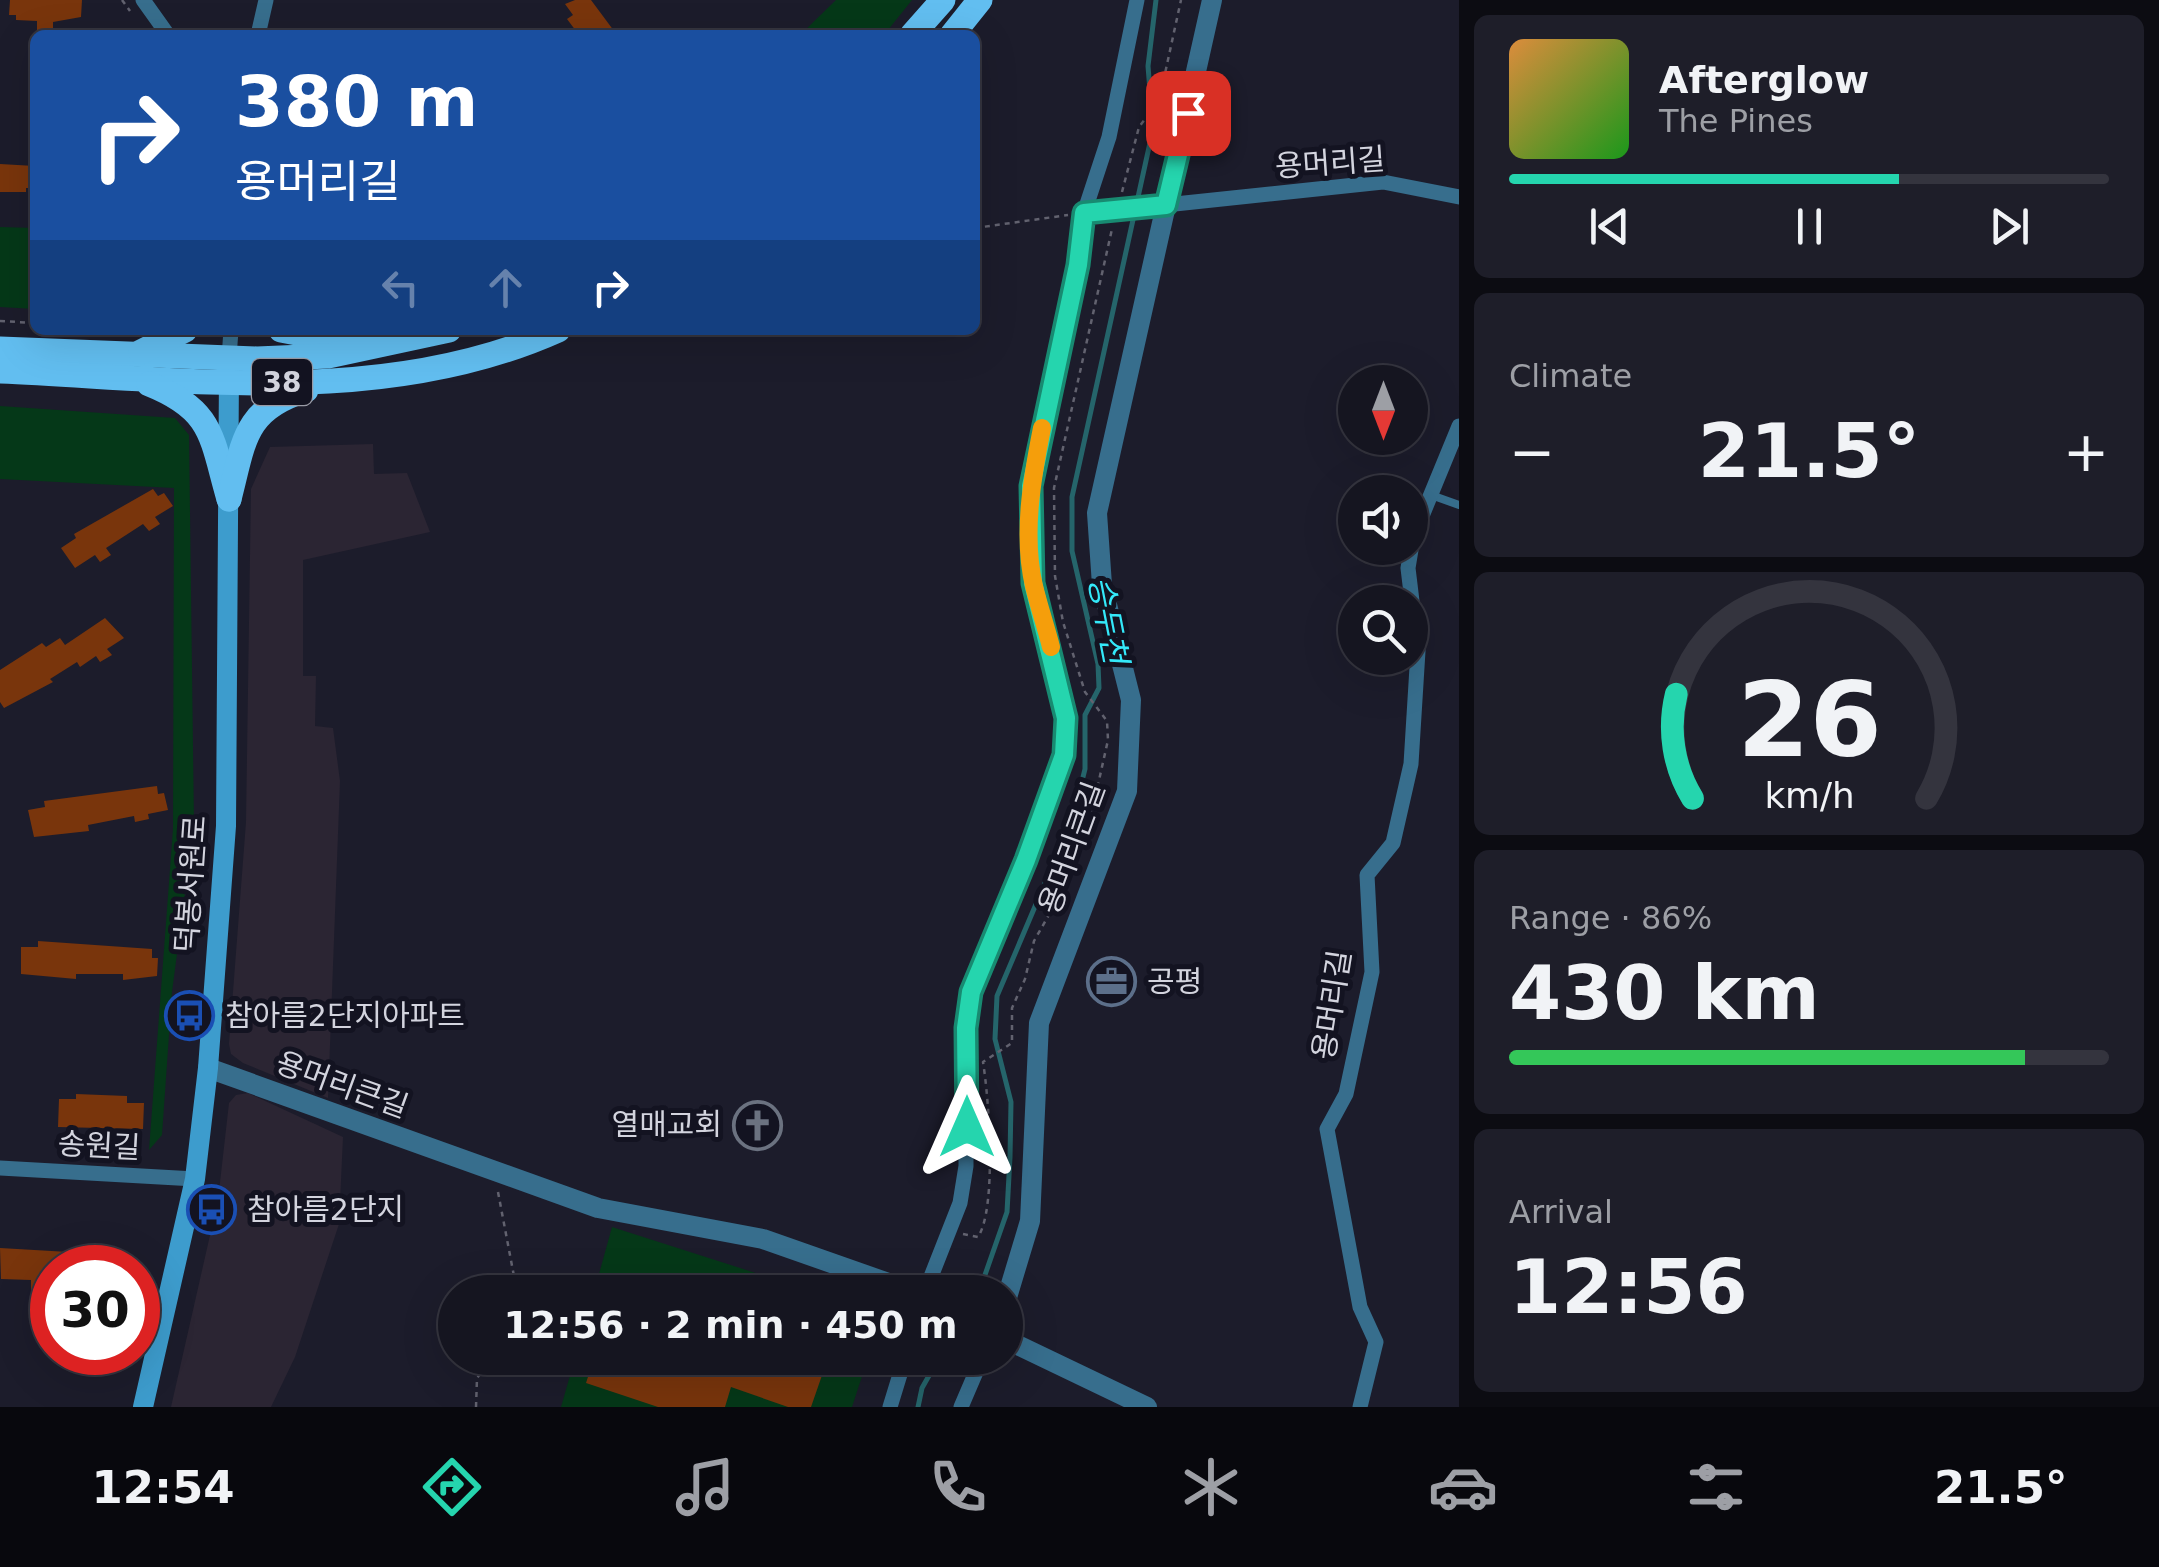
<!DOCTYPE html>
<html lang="en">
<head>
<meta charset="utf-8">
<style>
	:root { --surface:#151520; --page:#1e1e29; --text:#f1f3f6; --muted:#9d9fa5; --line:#34343e; --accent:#25d5ae }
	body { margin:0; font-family:"DejaVu Sans","Noto Sans KR",sans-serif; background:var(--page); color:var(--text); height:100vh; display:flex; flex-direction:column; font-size:38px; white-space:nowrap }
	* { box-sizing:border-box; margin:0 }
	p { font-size:32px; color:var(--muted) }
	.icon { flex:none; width:55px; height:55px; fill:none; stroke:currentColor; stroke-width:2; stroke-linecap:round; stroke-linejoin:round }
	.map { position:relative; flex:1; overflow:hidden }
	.sheet { display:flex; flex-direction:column; gap:15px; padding:15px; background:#0c0c12; width:700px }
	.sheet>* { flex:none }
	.guide { position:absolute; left:30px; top:30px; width:950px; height:305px; border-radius:15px; box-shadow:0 10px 40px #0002,0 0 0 2px var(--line); background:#1a4fa0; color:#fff; overflow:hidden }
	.needle { width:65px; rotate:180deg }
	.controls { position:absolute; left:1338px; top:365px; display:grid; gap:20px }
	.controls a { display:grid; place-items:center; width:90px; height:90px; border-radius:50%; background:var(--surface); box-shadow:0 10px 40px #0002,0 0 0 2px var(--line); font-size:50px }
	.speed { position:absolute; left:30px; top:1245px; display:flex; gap:20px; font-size:50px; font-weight:700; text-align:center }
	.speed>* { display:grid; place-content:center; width:130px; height:130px; border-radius:50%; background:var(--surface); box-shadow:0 10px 40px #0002,0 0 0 2px var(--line); line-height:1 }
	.speed .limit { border:15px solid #d22; background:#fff; color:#111 }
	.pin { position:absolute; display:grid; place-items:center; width:85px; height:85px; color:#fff; margin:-42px; border-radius:20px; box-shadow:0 5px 15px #0006 }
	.me { position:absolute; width:110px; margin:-55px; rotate:0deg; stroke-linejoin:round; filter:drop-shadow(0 0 8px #0008) }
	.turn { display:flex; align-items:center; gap:35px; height:210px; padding:0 40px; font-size:45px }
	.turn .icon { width:130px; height:130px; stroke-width:2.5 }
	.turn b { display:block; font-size:70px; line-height:85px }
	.lanes { display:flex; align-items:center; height:95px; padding:0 40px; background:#0003; justify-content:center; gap:50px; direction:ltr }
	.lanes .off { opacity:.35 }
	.big { font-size:75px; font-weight:800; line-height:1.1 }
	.sheet .tile { flex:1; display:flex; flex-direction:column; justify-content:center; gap:15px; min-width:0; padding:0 35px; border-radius:15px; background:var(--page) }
	.sheet .dial { align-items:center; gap:0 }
	.dial svg { height:260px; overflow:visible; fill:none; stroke:var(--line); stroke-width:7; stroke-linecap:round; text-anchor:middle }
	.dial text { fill:var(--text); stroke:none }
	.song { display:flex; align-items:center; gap:30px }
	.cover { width:120px; height:120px; border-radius:15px; background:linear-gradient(135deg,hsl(30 70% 55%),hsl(120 70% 35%)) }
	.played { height:10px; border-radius:5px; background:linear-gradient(90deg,var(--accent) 65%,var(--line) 65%) }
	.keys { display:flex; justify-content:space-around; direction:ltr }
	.heat { display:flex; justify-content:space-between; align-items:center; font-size:55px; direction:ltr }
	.charge { height:15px; border-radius:8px; background:linear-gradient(90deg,#34c759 86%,var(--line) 0) }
	.trip { position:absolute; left:438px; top:1275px; width:585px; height:100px; border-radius:50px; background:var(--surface); box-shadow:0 10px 40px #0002,0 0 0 2px var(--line); font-weight:800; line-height:100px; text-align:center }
	.menu { display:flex; height:160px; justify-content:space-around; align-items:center; background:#08080d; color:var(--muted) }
	.menu .icon { width:70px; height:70px }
	.menu .selected { color:var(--accent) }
	.menu b { font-size:45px; color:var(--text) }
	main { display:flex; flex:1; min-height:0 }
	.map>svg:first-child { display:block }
</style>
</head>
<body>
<main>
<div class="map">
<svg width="1459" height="1407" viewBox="0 0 1459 1407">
	<rect width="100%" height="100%" fill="#1c1c2b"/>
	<g fill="#2b2533">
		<path d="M 373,444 L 374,474 L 407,473 L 430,532 L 303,560 L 303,676 L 316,676 L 315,726 L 333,728 L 340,781 L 328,1098 L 243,1063 L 231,1054 L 229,1044 L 246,822 L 251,489 L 270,447 Z"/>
		<path d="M 248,1093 L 343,1137 L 339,1224 L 295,1357 L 271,1407 L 171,1407 L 218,1200 L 229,1103 L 236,1095 Z"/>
	</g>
	<g fill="#053818">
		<path d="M 836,0 L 912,0 L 884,35 L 800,35 Z"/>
		<path d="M 0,227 L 35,228 L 35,309 L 0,307 Z"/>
		<path d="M 0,406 L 175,418 L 189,435 L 194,824 L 172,992 L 162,1135 L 149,1150 L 173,829 L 174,488 L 0,479 Z"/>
		<path d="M 612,1227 L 815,1292 L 594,1292 Z"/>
		<path d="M 575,1358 L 868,1358 L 852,1407 L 561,1407 Z"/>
	</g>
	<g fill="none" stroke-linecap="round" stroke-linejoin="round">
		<g stroke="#25656b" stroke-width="5">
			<path d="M 979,1292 L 1007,1212 L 1010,1157 L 1011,1102 L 995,1039 L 997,996 L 1073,817 L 1085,769 L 1085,715 L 1099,688 L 1098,664 L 1072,551 L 1072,497 L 1153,129 L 1148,66 L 1156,0"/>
			<path d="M 918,1407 L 922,1388 L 939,1358"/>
		</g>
	</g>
	<g fill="#79350c">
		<path d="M 10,0 L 82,0 L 81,17 L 53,22 L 53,33 L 37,32 L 37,21 L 16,20 L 16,15 L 9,15 Z"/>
		<path d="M 575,0 L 591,0 L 617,35 L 579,35 L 567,19 L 573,15 L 565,4 Z"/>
		<path d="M 0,164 L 35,166 L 35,188 L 26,188 L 26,192 L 0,192 Z"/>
		<path d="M 153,489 L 158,496 L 164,493 L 173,506 L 155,517 L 160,524 L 149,531 L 143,524 L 106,548 L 111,555 L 100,562 L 95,555 L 75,568 L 61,548 L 76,538 L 74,534 Z"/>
		<path d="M 105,618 L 124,638 L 107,649 L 112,655 L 100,662 L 96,656 L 80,667 L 77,662 L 50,679 L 53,682 L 4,708 L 0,702 L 0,670 L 42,643 L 46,647 L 60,638 L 65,645 Z"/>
		<path d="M 157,786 L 158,794 L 164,793 L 168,810 L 148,814 L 149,819 L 135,822 L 134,816 L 88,825 L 89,831 L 34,837 L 28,810 L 45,807 L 44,801 Z"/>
		<path d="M 38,941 L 152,949 L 152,958 L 158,958 L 157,976 L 123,980 L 123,974 L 76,974 L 76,979 L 21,974 L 21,947 L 38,947 Z"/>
		<path d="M 76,1094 L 127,1096 L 127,1103 L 144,1103 L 143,1129 L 58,1127 L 59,1099 L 76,1099 Z"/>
		<path d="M 0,1248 L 86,1253 L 86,1268 L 52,1268 L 47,1290 L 31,1290 L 31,1280 L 1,1279 Z"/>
		<path d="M 594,1358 L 828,1358 L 811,1407 L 788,1407 L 731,1387 L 725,1407 L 658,1407 L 586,1383 Z"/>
	</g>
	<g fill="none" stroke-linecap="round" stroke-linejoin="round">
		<g stroke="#62626f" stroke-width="2.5" stroke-dasharray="5 5" stroke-linecap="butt">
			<path d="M 122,0 L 130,11"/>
			<path d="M 1122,192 L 1139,127 L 1159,101 L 1181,0"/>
			<path d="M 975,228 L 1068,215"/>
			<path d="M 0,321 L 35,323"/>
			<path d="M 498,1192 L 517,1292"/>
			<path d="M 963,1234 L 978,1237 C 997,1208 989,1099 983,1062 L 1012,1043 L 1012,1008 L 1025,979 L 1034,941 L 1062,892 L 1091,816 L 1108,740 L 1107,721 L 1085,692 L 1063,622 L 1055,576 L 1054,488 L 1112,229"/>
			<path d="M 476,1407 L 477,1378 L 493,1358"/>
		</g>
		<path stroke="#376e8d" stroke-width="8" d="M 1431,495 L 1459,505"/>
		<g stroke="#376e8d" stroke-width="15">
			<path d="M 143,0 L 168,35"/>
			<path d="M 258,35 L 266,0"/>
			<path d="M 1156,206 L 1383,182 L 1459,197"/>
			<path d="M 229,358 L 231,330"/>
			<path d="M 0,1168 L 195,1179"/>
			<path d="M 925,1292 L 960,1203 L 966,1166 L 966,1028 L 971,992 L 1026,860 L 1064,755 L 1066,718 L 1033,583 L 1031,486 L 1078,265 L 1084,213 L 1109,137 L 1137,0"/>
			<path d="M 890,1407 L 905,1358"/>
			<path d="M 961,1407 L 982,1358"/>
			<path d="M 1360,1407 L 1376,1342 L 1360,1307 L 1327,1129 L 1346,1094 L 1372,972 L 1367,875 L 1393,843 L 1411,764 L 1418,651 L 1408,568 L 1413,538 L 1459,426"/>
		</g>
		<g stroke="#376e8d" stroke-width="20">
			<path d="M 208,1068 L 598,1208 L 763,1239 L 914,1292"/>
			<path d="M 1005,1304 L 1030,1221 L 1039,1023 L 1127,791 L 1131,700 L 1102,585 L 1097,513 L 1212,0"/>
			<path d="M 1005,1339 L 1147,1407"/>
		</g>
		<path stroke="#3d9ccd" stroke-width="20" d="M 143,1407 L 195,1179 L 208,1068 L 226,826 L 229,370"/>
		<g stroke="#62bef0" stroke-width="25">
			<path d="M 912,35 L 943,0"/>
			<path d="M 952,35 L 980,0"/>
			<path d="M 281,330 L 354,344"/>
			<path d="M 0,349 L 257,359 L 328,356 L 449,330"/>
			<path d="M 141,352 L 185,330"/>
			<path d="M 0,371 C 185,379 384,408 558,330"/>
			<path d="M 149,384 C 214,410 211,437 229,499"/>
			<path d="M 229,499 C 244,442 243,409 306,390"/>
		</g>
		<path stroke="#376e8d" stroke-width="15" d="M 1099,211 L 1147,207"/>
	</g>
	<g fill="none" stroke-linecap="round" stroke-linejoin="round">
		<defs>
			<path id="route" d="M 967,1127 L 966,1028 L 971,992 L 1026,860 L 1064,755 L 1066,718 L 1033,583 L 1031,486 L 1078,265 L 1084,213 L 1166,205 L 1188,113"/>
		</defs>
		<use href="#route" stroke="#188a71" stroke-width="25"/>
		<use href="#route" stroke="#25d5ae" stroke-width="18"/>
		<path stroke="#f59e0b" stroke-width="18" d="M 1042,428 C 1032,478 1022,535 1034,586 C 1039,607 1046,627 1051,647"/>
	</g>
	<defs>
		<symbol id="office-ring" viewBox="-11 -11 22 22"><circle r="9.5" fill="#131321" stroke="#5c6f8a" stroke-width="1.5"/><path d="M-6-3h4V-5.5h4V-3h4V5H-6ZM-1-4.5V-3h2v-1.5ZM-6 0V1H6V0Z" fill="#5c6f8a"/></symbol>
		<symbol id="bus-ring" viewBox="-11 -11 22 22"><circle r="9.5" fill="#131321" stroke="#1a4fb4" stroke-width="1.5"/><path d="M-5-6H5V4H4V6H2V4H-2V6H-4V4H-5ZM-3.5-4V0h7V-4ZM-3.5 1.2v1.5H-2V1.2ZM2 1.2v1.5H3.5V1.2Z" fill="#1a4fb4"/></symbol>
		<symbol id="church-ring" viewBox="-11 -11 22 22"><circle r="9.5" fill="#131321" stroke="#6b7280" stroke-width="1.5"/><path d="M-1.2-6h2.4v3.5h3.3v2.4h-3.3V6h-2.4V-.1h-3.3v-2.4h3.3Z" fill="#6b7280"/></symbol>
	</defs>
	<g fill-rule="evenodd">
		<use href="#office-ring" x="1084" y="954" width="55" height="55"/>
		<use href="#bus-ring" x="162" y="988" width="55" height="55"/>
		<use href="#church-ring" x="730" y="1098" width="55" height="55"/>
		<use href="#bus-ring" x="184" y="1182" width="55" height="55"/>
	</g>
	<g text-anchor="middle" stroke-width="10" stroke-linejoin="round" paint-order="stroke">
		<rect fill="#131321" stroke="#999aa5" stroke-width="2.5" x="252" y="359" width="60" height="46" rx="8"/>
		<g font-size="28" font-weight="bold" fill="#d3d4de">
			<text x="282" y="392">38</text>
		</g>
		<g font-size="30" fill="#d3d4de" stroke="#131321">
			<text transform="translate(1330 163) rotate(-4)" y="10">용머리길</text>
			<text transform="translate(1072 848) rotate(-70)" y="10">용머리큰길</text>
			<text transform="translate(191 884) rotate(-86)" y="10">덕봉서원로</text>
			<text transform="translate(1332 1005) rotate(-81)" y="10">용머리길</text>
			<text transform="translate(342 1085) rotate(20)" y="10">용머리큰길</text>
			<text transform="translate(99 1146) rotate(3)" y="10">송원길</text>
		</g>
		<g font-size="30" fill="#d3d4de" stroke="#131321" text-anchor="start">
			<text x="1147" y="992">공평</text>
			<text x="225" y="1026">참아름2단지아파트</text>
			<text x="722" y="1135" text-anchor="end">열매교회</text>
			<text x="247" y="1220">참아름2단지</text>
		</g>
		<g font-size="32" font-style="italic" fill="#34e9fa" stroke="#131321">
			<text transform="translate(1108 620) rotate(79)" y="11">승두천</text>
		</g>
	</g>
</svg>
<div class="controls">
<a><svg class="needle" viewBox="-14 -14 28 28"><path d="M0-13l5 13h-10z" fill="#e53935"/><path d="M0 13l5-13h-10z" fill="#9d9fa5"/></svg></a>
<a><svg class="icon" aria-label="sound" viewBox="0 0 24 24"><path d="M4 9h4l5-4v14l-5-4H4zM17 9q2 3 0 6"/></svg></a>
<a><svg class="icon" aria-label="search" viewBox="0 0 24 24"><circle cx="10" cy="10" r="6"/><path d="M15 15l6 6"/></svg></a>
</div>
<div class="speed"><div class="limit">30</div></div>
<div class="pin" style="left:1188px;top:113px;background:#d93025"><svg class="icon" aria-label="arrive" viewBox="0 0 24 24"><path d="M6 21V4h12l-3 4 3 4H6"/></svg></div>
<svg class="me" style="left:967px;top:1127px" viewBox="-20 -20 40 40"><path d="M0-17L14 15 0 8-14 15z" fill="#25d5ae" stroke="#fff" stroke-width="4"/></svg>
<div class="trip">12:56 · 2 min · 450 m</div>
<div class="guide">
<div class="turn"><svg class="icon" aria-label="right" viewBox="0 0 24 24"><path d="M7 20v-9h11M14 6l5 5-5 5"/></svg><div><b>380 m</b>용머리길</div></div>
<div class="lanes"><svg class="icon off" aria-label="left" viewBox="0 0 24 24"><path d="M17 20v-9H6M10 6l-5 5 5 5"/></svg><svg class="icon off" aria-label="ahead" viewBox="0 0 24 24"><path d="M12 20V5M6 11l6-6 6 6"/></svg><svg class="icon" aria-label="right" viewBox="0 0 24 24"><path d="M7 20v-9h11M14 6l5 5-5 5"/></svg></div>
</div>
</div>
<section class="sheet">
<div class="tile">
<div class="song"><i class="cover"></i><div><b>Afterglow</b><p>The Pines</p></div></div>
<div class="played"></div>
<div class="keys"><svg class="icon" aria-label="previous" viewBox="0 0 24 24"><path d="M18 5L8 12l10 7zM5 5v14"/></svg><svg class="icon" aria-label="pause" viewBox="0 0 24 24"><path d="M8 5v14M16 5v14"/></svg><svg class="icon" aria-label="next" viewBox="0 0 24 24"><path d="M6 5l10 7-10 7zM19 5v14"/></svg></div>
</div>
<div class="tile"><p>Climate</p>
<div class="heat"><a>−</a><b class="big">21.5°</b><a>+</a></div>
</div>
<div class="tile dial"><svg viewBox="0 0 100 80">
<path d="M14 69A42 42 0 1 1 86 69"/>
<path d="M14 69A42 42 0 0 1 9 37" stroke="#25d5ae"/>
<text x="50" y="56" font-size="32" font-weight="700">26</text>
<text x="50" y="72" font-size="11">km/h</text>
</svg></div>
<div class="tile"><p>Range · 86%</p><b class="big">430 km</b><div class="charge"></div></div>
<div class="tile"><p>Arrival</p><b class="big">12:56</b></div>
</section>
</main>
<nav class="menu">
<b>12:54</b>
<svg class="icon selected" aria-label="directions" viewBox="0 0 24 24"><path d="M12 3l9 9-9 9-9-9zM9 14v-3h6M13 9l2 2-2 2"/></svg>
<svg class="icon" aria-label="music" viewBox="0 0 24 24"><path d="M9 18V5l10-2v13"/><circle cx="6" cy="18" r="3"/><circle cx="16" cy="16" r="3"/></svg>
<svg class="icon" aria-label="phone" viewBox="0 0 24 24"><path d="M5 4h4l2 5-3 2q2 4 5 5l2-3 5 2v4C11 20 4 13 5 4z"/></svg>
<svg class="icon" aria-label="climate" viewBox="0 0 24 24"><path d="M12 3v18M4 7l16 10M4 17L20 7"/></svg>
<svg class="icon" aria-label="car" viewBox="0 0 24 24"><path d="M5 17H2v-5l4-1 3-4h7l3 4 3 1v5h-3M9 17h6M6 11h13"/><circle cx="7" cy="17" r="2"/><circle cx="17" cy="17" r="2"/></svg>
<svg class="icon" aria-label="filters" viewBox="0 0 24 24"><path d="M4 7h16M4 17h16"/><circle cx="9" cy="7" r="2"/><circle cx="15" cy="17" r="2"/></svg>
<b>21.5°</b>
</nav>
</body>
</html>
